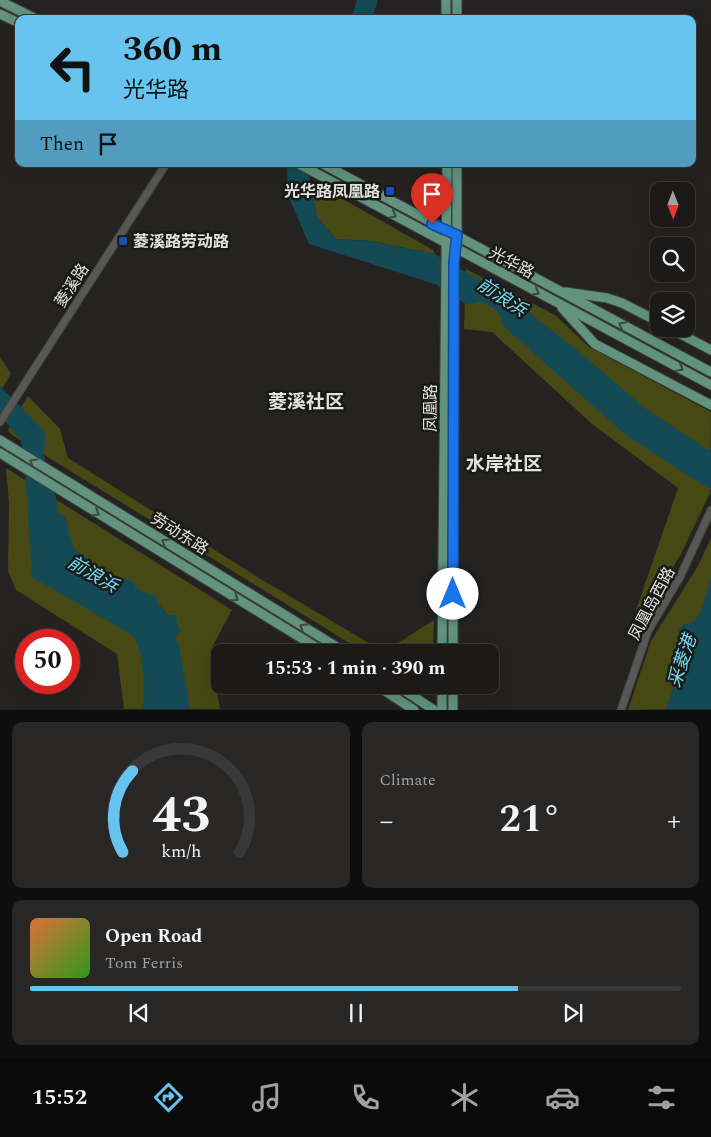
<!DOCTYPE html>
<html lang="en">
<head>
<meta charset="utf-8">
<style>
	:root { --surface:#1b1a19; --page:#282726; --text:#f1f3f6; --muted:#a0a1a2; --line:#393838; --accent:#66c4ef }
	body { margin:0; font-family:Spectral,"Noto Sans SC",serif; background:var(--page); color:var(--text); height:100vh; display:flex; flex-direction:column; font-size:19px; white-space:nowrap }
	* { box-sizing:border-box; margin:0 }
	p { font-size:16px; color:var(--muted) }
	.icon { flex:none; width:28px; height:28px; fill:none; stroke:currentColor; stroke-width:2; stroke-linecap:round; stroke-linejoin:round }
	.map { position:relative; height:710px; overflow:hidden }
	.panel { display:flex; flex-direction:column; gap:12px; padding:12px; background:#0f0e0e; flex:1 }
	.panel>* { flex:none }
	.guide { position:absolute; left:15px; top:15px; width:681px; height:152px; border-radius:10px; box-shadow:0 5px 20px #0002,0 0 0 1px var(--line); background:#66c4ef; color:#111; overflow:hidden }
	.needle { width:32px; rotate:179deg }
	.buttons { position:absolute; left:650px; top:182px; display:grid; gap:10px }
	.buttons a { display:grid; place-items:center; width:45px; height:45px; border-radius:10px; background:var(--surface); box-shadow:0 5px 20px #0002,0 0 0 1px var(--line); font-size:25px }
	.speed { position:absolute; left:15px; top:629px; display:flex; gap:10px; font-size:25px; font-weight:700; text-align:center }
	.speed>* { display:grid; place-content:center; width:65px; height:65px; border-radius:50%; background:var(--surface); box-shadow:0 5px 20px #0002,0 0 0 1px var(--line); line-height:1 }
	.speed .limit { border:8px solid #d22; background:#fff; color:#111 }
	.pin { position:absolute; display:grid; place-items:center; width:42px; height:42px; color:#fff; margin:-51px -21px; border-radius:50% 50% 50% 0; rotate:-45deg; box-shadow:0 0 5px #0007 }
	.pin .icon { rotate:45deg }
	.me { position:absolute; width:55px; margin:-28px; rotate:0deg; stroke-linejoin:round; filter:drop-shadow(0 0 4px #0008) }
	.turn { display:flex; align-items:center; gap:18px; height:105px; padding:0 25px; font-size:22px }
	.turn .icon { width:65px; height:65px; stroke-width:2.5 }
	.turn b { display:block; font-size:35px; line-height:42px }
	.then { display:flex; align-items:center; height:48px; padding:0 25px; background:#0003; gap:10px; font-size:19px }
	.big { font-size:38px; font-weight:700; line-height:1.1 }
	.panel .widget { flex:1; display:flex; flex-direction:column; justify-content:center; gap:8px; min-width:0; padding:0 18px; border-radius:10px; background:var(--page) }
	.panel .dial { align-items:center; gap:0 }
	.dial svg { height:130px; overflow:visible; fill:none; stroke:var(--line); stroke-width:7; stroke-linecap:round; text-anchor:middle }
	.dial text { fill:var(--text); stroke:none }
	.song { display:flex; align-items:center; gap:15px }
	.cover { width:60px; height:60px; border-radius:8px; background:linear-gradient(135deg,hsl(20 70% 55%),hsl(110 70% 35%)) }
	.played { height:5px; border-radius:2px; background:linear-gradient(90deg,var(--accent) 75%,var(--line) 75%) }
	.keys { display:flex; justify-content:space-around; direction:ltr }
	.heat { display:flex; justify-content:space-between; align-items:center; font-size:28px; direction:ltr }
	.panel .tiles { flex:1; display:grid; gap:12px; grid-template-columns:1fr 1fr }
	.widget:last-child { grid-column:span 2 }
	.trip { position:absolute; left:211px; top:644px; width:288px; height:50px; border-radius:10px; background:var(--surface); box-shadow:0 5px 20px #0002,0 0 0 1px var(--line); font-weight:700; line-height:50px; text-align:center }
	.tab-bar { display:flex; height:80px; justify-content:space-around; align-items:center; background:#0b0a0a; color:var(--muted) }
	.tab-bar .icon { width:35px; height:35px }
	.tab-bar .selected { color:var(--accent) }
	.tab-bar b { font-size:22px; color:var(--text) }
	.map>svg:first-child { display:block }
</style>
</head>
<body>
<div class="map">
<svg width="711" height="710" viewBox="0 0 711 710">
	<rect width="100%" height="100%" fill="#242321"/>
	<g fill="#464913">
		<path d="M 309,180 L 433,250 L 435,254 L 370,241 L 336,239 L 317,217 Z"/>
		<path d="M 466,269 L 555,315 L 589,347 L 711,412 L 710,493 L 681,554 L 641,619 L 634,616 L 678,488 L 592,424 L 492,332 L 464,329 Z"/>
		<path d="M 0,357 L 11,374 L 0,392 Z"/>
		<path d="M 28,396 L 60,429 L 68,458 L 259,578 L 384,652 L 434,620 L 433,652 L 364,652 L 12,435 L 8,431 L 10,423 Z"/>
		<path d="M 6,468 L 232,610 L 210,651 L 220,709 L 124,709 L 117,654 L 16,590 L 8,571 L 9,503 Z"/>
		<path d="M 711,538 L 711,592 L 672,709 L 628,710 L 651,641 L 698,566 Z"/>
	</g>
	<g fill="#134a56">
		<path d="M 357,0 L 378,0 L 372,19 L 351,19 Z"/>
		<path d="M 288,164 L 314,164 L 309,180 L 317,217 L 336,239 L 369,241 L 435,254 L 483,282 C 484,286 484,290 486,294 C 493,302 508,306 517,303 L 577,350 L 646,409 L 711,452 L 711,490 L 627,436 L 502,325 C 504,315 489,302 478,302 C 473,303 471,305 466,304 L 435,284 L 309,244 L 288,195 L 287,168 Z"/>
		<path d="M 0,386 L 45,432 C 47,440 43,448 44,455 C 46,474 58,494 58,512 L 65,517 L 74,549 L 113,578 L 115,576 L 135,582 L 135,588 L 157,597 L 157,601 L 168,615 L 176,615 L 179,630 L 182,630 L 175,637 L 179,645 L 190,709 L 143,709 C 142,686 147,655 132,635 L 32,577 L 24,453 L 20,438 L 0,416 Z"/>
		<path d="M 711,578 L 711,709 L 666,709 L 686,652 L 686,642 L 679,634 L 680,626 L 693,622 L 700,614 Z"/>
	</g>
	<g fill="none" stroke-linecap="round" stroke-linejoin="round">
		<defs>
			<g id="minor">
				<path d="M 0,422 L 166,164"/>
				<path d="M 621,710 L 648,631 L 680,577 L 711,510"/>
			</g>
			<g id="major">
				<path d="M 446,0 L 446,19"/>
				<path d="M 457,0 L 457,19"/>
				<path d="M 0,1 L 36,19"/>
				<path d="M 0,14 L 19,23"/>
				<path d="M 299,164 L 711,385"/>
				<path d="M 323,164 L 711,372"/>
				<path d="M 565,292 L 607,298 L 622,303 L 659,322"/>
				<path d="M 562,308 L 595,344 L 711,405"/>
				<path d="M 671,329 L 711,350"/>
				<path d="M 0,440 L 345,652"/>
				<path d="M 0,453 L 324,652"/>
				<path d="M 442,652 L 447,164"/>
				<path d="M 453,652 L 454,262 L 457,235 L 457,164"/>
				<path d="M 376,685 L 414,710"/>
				<path d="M 396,685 L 434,710"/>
				<path d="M 442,710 L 442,685"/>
				<path d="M 453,710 L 453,685"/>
			</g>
		</defs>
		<use href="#minor" stroke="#40403e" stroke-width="9"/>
		<use href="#major" stroke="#40403e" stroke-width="11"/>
		<use href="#minor" stroke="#575754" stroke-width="7"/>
		<use href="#major" stroke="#619380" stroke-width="9"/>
	</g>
	<defs><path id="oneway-chevron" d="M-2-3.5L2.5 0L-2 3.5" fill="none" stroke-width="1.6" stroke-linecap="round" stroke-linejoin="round" transform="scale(1.25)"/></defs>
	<g stroke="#364a42">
		<use href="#oneway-chevron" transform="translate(393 215) rotate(29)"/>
		<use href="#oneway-chevron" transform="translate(536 292) rotate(28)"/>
		<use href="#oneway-chevron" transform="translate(622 325) rotate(-152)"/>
		<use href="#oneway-chevron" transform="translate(680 368) rotate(28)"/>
		<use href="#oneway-chevron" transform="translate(33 462) rotate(-149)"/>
		<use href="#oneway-chevron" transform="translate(96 513) rotate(31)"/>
		<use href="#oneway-chevron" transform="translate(165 542) rotate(-148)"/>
		<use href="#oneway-chevron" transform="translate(235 598) rotate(32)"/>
		<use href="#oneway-chevron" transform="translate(303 627) rotate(-148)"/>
	</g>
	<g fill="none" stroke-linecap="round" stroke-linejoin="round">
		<defs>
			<path id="route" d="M 432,224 L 457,235 L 454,262 L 453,594"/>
		</defs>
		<use href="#route" stroke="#114b97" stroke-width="12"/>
		<use href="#route" stroke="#1a73e8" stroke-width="9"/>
	</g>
	<g fill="#1a4fb4" stroke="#1a1a18" stroke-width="2">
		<rect x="385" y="186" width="10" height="10" rx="2.5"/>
		<rect x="118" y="236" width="10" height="10" rx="2.5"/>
	</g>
	<g text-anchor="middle" stroke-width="5" stroke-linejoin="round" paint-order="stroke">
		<g font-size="16" font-weight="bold" fill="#e3e2e1" stroke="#1a1a18" text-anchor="end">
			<text x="380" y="197">光华路凤凰路</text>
			<text x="133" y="247" text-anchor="start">菱溪路劳动路</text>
		</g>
		<g font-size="16" fill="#e3e2e1" stroke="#1a1a18">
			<text transform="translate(512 262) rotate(28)" y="6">光华路</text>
			<text transform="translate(71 285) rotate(-57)" y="6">菱溪路</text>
			<text transform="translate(430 408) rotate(-90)" y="6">凤凰路</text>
			<text transform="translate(180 533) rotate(32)" y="6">劳动东路</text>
			<text transform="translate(651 603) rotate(-62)" y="6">凤凰岛西路</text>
		</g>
		<g font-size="18" font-style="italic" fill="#74dbf5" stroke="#1a1a18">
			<text transform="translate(502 297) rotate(33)" y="6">前浪浜</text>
			<text transform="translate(93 574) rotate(30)" y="6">前浪浜</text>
			<text transform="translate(682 661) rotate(-72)" y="6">采菱港</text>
		</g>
		<g font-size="19" font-weight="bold" fill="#e3e2e1" stroke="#1a1a18">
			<text x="306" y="408">菱溪社区</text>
			<text x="504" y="470">水岸社区</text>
		</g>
	</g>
</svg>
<div class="buttons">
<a><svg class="needle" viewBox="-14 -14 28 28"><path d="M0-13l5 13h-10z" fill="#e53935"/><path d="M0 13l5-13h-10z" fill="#a0a1a2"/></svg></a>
<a><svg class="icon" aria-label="search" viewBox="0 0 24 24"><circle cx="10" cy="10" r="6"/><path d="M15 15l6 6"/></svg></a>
<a><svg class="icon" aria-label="layers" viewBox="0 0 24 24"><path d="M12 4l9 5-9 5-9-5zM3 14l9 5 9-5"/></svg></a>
</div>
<div class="speed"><div class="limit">50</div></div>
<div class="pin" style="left:432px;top:224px;background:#d93025"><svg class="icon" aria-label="arrive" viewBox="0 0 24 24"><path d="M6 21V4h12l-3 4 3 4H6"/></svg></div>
<svg class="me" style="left:453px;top:594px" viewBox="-20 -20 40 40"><circle r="19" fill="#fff"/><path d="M0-13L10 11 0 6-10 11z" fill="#1a73e8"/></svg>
<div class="trip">15:53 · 1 min · 390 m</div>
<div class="guide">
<div class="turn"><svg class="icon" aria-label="left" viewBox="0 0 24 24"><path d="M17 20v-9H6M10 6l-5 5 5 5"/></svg><div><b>360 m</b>光华路</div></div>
<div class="then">Then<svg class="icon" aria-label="arrive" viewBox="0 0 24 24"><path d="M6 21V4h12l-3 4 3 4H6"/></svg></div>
</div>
</div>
<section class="panel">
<div class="tiles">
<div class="widget dial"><svg viewBox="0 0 100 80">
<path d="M14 69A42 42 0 1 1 86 69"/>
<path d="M14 69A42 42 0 0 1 20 19" stroke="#66c4ef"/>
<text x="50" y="56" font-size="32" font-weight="700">43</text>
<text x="50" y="72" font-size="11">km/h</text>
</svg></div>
<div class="widget"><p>Climate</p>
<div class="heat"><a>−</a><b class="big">21°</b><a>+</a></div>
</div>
<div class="widget">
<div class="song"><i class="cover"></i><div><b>Open Road</b><p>Tom Ferris</p></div></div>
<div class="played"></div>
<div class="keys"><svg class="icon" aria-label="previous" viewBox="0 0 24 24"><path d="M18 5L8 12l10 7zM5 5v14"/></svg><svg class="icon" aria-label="pause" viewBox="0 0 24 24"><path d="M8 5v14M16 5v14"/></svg><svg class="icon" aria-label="next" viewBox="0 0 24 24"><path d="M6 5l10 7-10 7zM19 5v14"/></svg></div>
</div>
</div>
</section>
<nav class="tab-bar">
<b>15:52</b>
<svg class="icon selected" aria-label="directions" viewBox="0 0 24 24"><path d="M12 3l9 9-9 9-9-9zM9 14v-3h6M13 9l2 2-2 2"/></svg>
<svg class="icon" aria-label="music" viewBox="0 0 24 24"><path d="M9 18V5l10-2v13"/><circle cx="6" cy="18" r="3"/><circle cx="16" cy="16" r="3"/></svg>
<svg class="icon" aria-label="phone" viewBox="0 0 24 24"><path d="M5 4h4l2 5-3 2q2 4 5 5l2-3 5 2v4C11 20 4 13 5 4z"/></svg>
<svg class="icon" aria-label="climate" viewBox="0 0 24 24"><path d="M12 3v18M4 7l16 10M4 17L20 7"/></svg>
<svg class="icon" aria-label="car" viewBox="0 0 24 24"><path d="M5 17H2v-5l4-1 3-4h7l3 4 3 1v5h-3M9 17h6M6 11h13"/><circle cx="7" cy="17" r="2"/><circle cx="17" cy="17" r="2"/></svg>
<svg class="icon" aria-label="filters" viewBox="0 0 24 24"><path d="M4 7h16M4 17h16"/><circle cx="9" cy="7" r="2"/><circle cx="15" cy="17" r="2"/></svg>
</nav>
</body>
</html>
